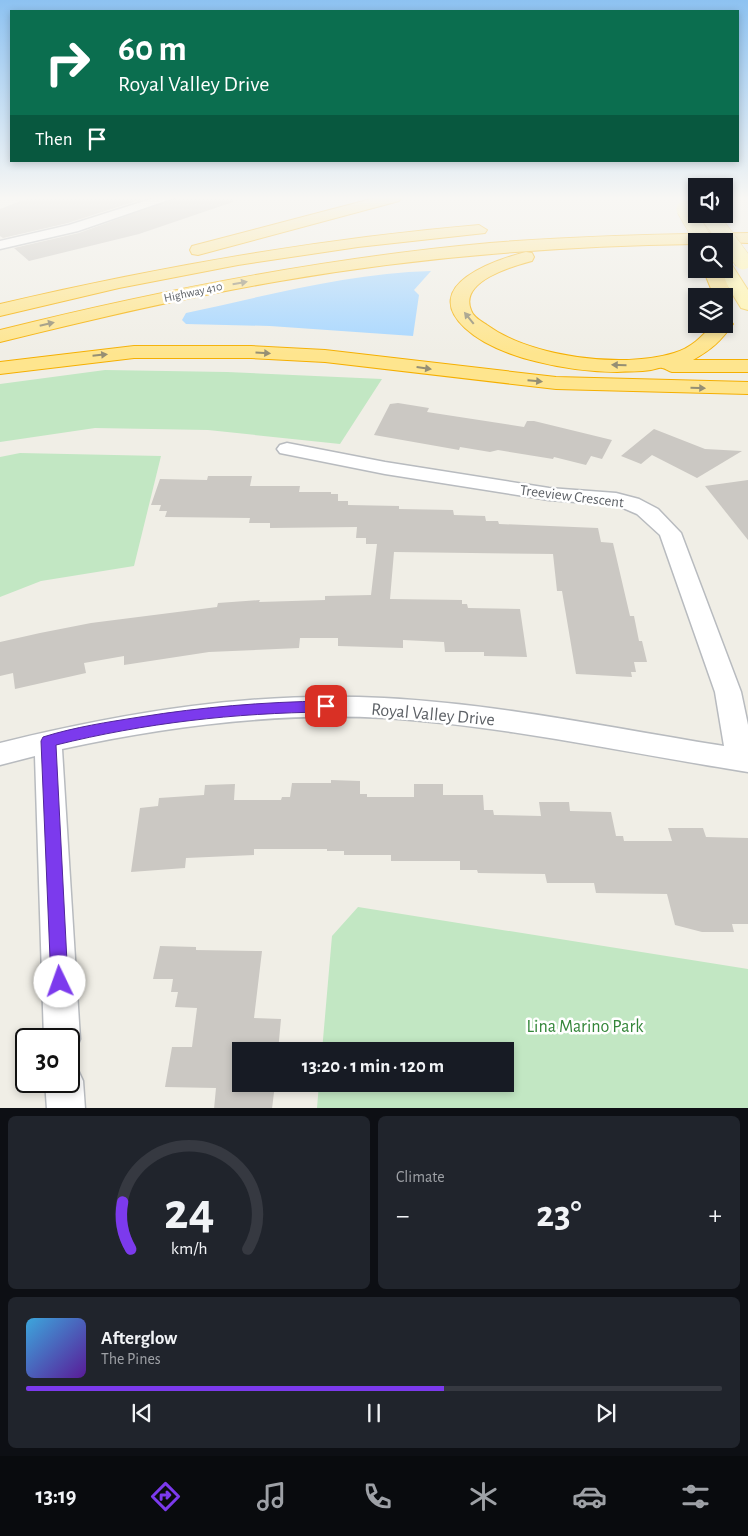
<!DOCTYPE html>
<html lang="en">
<head>
<meta charset="utf-8">
<style>
	:root { --surface:#171b24; --page:#20242c; --text:#f1f3f6; --muted:#9ea1a6; --line:#363941; --accent:#7c3aed }
	body { margin:0; font-family:"Alegreya Sans",sans-serif; background:var(--page); color:var(--text); height:100vh; display:flex; flex-direction:column; font-size:19px; white-space:nowrap }
	* { box-sizing:border-box; margin:0 }
	p { font-size:16px; color:var(--muted) }
	.icon { flex:none; width:28px; height:28px; fill:none; stroke:currentColor; stroke-width:2; stroke-linecap:round; stroke-linejoin:round }
	.map { position:relative; height:1108px; overflow:hidden }
	.drawer { display:flex; flex-direction:column; gap:8px; padding:8px; background:#0d0f14; flex:1 }
	.drawer>* { flex:none }
	.hud { position:absolute; left:10px; top:10px; width:729px; height:152px; border-radius:0px; box-shadow:0 2px 8px #0003; background:#0b6e4f; color:#fff; overflow:hidden }
	.controls { position:absolute; left:688px; top:178px; display:grid; gap:10px }
	.controls a { display:grid; place-items:center; width:45px; height:45px; border-radius:0px; background:var(--surface); box-shadow:0 2px 8px #0003; font-size:25px }
	.speed { position:absolute; left:15px; top:1028px; display:flex; gap:10px; font-size:25px; font-weight:700; text-align:center }
	.speed>* { display:grid; place-content:center; width:65px; height:65px; border-radius:50%; background:var(--surface); box-shadow:0 2px 8px #0003; line-height:1 }
	.speed .limit { border:2px solid #111; border-radius:8px; background:#fff; color:#111 }
	.pin { position:absolute; display:grid; place-items:center; width:42px; height:42px; color:#fff; margin:-21px; border-radius:10px; box-shadow:0 2px 8px #0006 }
	.me { position:absolute; width:55px; margin:-28px; rotate:357deg; stroke-linejoin:round; filter:drop-shadow(0 0 4px #0008) }
	.turn { display:flex; align-items:center; gap:18px; height:105px; padding:0 25px; font-size:22px }
	.turn .icon { width:65px; height:65px; stroke-width:2.5 }
	.turn b { display:block; font-size:35px; line-height:42px }
	.then { display:flex; align-items:center; height:48px; padding:0 25px; background:#0003; gap:10px; font-size:19px }
	.big { font-size:38px; font-weight:700; line-height:1.1 }
	.drawer .card { flex:1; display:flex; flex-direction:column; justify-content:center; gap:8px; min-width:0; padding:0 18px; border-radius:8px; background:var(--page) }
	.drawer .dial { align-items:center; gap:0 }
	.dial svg { height:130px; overflow:visible; fill:none; stroke:var(--line); stroke-width:7; stroke-linecap:round; text-anchor:middle }
	.dial text { fill:var(--text); stroke:none }
	.song { display:flex; align-items:center; gap:15px }
	.cover { width:60px; height:60px; border-radius:8px; background:linear-gradient(135deg,hsl(200 70% 55%),hsl(270 70% 35%)) }
	.played { height:5px; border-radius:2px; background:linear-gradient(90deg,var(--accent) 60%,var(--line) 60%) }
	.keys { display:flex; justify-content:space-around; direction:ltr }
	.heat { display:flex; justify-content:space-between; align-items:center; font-size:28px; direction:ltr }
	.drawer .tiles { flex:1; display:grid; gap:8px; grid-template-columns:1fr 1fr }
	.card:last-child { grid-column:span 2 }
	.trip { position:absolute; left:232px; top:1042px; width:282px; height:50px; border-radius:0px; background:var(--surface); box-shadow:0 2px 8px #0003; font-weight:700; line-height:50px; text-align:center }
	.dock { display:flex; height:80px; justify-content:space-around; align-items:center; background:#090b0e; color:var(--muted) }
	.dock .icon { width:35px; height:35px }
	.dock .selected { color:var(--accent) }
	.dock b { font-size:22px; color:var(--text) }
	.map>svg:first-child { display:block }
</style>
</head>
<body>
<div class="map">
<svg width="748" height="1109" viewBox="0 0 748 1109">
	<rect width="100%" height="100%" fill="#f0eee6"/>
	<g fill="#c2e7c3">
		<path d="M 105,370 L 227,372 L 382,379 L 340,444 L 208,430 L 95,428 L 0,442 L 0,384 Z"/>
		<path d="M 20,453 L 161,456 L 134,566 L 41,581 L 0,597 L 0,457 Z"/>
		<path d="M 358,907 L 748,969 L 748,1108 L 317,1108 L 319,1084 L 506,1084 L 506,1051 L 322,1051 L 332,936 Z"/>
	</g>
	<path fill="#a6d6ff" d="M 431,271 L 414,290 L 419,295 L 413,336 L 270,326 L 186,324 L 182,320 L 186,313 C 266,296 349,273 431,271 Z"/>
	<g fill="#cbc8c3">
		<path d="M 29,198 L 146,198 L 68,223 L 3,238 L 0,236 L 0,209 Z"/>
		<path d="M 176,198 L 233,198 L 233,202 L 139,234 L 29,261 L 14,248 L 79,233 Z"/>
		<path d="M 398,403 L 429,408 L 427,412 L 524,427 L 527,421 L 534,421 L 612,440 L 602,459 L 591,456 L 586,465 L 554,457 L 553,459 L 498,450 L 490,452 L 460,447 L 459,450 L 374,435 L 390,404 Z"/>
		<path d="M 654,429 L 705,449 L 742,451 L 697,478 L 652,455 L 641,464 L 621,456 Z"/>
		<path d="M 208,476 L 252,476 L 250,486 L 300,486 L 299,492 L 331,492 L 331,494 L 338,494 L 338,501 L 348,501 L 348,505 L 399,506 L 399,509 L 453,510 L 454,515 L 485,516 L 486,521 L 498,521 L 499,524 L 598,528 L 601,542 L 613,543 L 630,616 L 634,616 L 639,641 L 642,641 L 647,662 L 634,662 L 636,672 L 631,672 L 632,677 L 576,674 L 562,591 L 557,591 L 553,554 L 394,552 L 390,599 L 462,600 L 462,604 L 467,604 L 468,608 L 520,609 L 527,657 L 484,656 L 484,652 L 445,652 L 444,642 L 403,640 L 403,648 L 338,646 L 338,638 L 300,638 L 299,648 L 209,652 L 124,665 L 124,656 L 84,663 L 86,673 L 15,689 L 13,673 L 0,676 L 0,642 L 40,633 L 91,623 L 217,607 L 218,603 L 260,600 L 259,602 L 325,600 L 325,596 L 371,595 L 377,544 L 366,544 L 366,538 L 356,538 L 357,527 L 270,528 L 270,523 L 249,523 L 250,518 L 165,517 L 167,511 L 159,511 L 161,505 L 151,505 L 160,479 L 207,480 Z"/>
		<path d="M 748,480 L 748,540 L 705,486 Z"/>
		<path d="M 331,780 L 360,781 L 360,794 L 367,794 L 367,797 L 414,797 L 414,784 L 443,784 L 443,795 L 483,795 L 484,810 L 493,810 L 494,815 L 541,816 L 539,802 L 569,802 L 570,811 L 611,812 L 616,836 L 623,836 L 624,841 L 672,841 L 668,828 L 703,828 L 706,837 L 748,838 L 748,924 L 732,924 L 734,932 L 702,932 L 675,925 L 667,894 L 596,893 L 594,883 L 547,883 L 545,874 L 478,873 L 477,870 L 460,870 L 460,861 L 391,861 L 391,855 L 344,855 L 344,851 L 327,851 L 327,849 L 254,849 L 254,855 L 186,858 L 185,868 L 131,872 L 140,808 L 158,806 L 159,798 L 204,795 L 205,785 L 235,784 L 234,800 L 281,800 L 282,797 L 290,797 L 292,783 L 331,783 Z"/>
		<path d="M 160,946 L 196,947 L 196,950 L 262,951 L 254,1018 L 281,1019 L 278,1051 L 241,1051 L 241,1084 L 275,1084 L 272,1109 L 214,1109 L 216,1088 L 165,1087 L 172,1047 L 192,1047 L 197,1008 L 175,1007 L 178,992 L 171,992 L 173,979 L 153,979 Z"/>
	</g>
	<g fill="none" stroke-linecap="round" stroke-linejoin="round">
		<defs>
			<g id="street">
				<path d="M 154,198 L 174,198 L 78,231 L 0,249 L 0,241 L 69,225 Z"/>
				<path d="M 287,443 L 385,462 L 549,488 L 616,493 L 639,499 L 658,509 L 681,533 L 741,692 L 748,725 L 748,772 C 627,753 508,726 385,718 C 277,712 168,726 62,749 L 80,1039 L 75,1052 L 69,1054 L 69,1039 L 44,1039 L 35,756 L 0,765 L 0,743 C 126,712 254,691 384,698 C 499,704 611,728 724,746 L 715,692 L 660,535 L 637,514 L 616,505 L 549,500 L 385,474 L 280,453 L 277,449 L 280,445 Z"/>
				<path d="M 69,1064 L 77,1068 L 83,1081 L 85,1109 L 47,1109 L 45,1081 L 69,1081 Z"/>
			</g>
			<g id="primary">
				<path d="M 696,198 L 696,203 L 689,199 L 689,198 Z"/>
				<path d="M 724,261 L 730,262 L 748,290 L 748,310 L 741,308 L 717,269 L 724,269 Z"/>
			</g>
			<g id="highway">
				<path d="M 375,198 L 401,198 L 399,201 L 198,255 L 192,254 L 190,250 L 192,246 Z"/>
				<path d="M 479,225 L 487,230 L 485,233 L 358,247 L 238,265 L 119,288 L 0,316 L 0,304 C 158,267 317,239 479,225 Z"/>
				<path d="M 748,233 L 748,243 L 696,241 L 696,244 C 556,246 418,257 280,281 C 186,297 93,319 0,342 L 0,330 C 161,290 324,258 490,243 C 576,236 662,234 748,233 Z"/>
				<path d="M 526,252 L 532,253 L 534,257 L 532,261 C 513,266 459,281 471,310 C 473,317 481,321 487,325 C 531,357 622,369 674,353 C 691,348 702,337 713,324 L 724,324 L 724,318 L 730,320 L 733,324 C 720,342 712,349 693,360 L 748,360 L 748,372 L 672,372 C 668,371 665,368 662,368 C 660,367 654,370 651,370 C 640,372 628,371 617,372 C 572,372 498,359 465,328 C 419,285 495,260 526,252 Z"/>
				<path d="M 703,269 L 721,269 L 732,296 L 729,300 L 724,301 L 724,296 L 714,296 Z"/>
				<path d="M 134,346 L 251,346 L 325,350 L 556,377 L 748,382 L 748,394 L 556,389 L 325,362 L 251,358 L 134,358 L 0,374 L 0,362 Z"/>
			</g>
		</defs>
		<use href="#street" stroke="#b8bbbf" stroke-width="3"/>
		<use href="#primary" stroke="#f4cd5b" stroke-width="2"/>
		<use href="#highway" stroke="#f5af00" stroke-width="2"/>
		<use href="#street" fill="#fff" fill-rule="evenodd"/>
		<use href="#primary" fill="#fff4ab" fill-rule="evenodd"/>
		<use href="#highway" fill="#fee58e" fill-rule="evenodd"/>
		<defs>
			<g id="primary-bridge">
				<path d="M 685,209 L 704,241"/>
				<path d="M 708,214 L 743,261"/>
			</g>
		</defs>
		<use href="#primary-bridge" stroke="#f4cd5b" stroke-width="18" stroke-linecap="butt"/>
		<use href="#primary-bridge" stroke="#fff4ab" stroke-width="17"/>
	</g>
	<defs><path id="oneway-solid" d="M-6-.8H1V-3.2L6.5 0L1 3.2V.8H-6Z" transform="scale(1.25)"/></defs>
	<g fill="#958f74">
		<use href="#oneway-solid" transform="translate(240 283) rotate(-10)"/>
		<use href="#oneway-solid" transform="translate(469 318) rotate(-129)"/>
		<use href="#oneway-solid" transform="translate(47 324) rotate(-13)"/>
		<use href="#oneway-solid" transform="translate(263 353) rotate(3)"/>
		<use href="#oneway-solid" transform="translate(100 355) rotate(-6)"/>
		<use href="#oneway-solid" transform="translate(619 365) rotate(-179)"/>
		<use href="#oneway-solid" transform="translate(424 368) rotate(8)"/>
		<use href="#oneway-solid" transform="translate(535 381) rotate(5)"/>
		<use href="#oneway-solid" transform="translate(698 388) rotate(1)"/>
	</g>
	<linearGradient id="sky" x2="0" y2="1"><stop stop-color="#8dc2f1"/><stop offset="0.56" stop-color="#f8f7f4"/><stop offset="1" stop-color="#f8f7f4" stop-opacity="0"/></linearGradient>
	<rect width="748" height="354" fill="url(#sky)"/>
	<path fill="#7c3aed" stroke="#51269a" d="M 326,701 L 332,706 L 326,712 C 234,713 145,723 56,745 L 68,982 L 66,989 L 60,991 L 53,989 L 51,982 L 41,741 L 43,737 C 75,727 108,722 140,717 C 202,707 263,702 326,701 Z"/>
	<g text-anchor="middle" stroke-width="5" stroke-linejoin="round" paint-order="stroke">
		<g font-size="12" fill="#5d6166" stroke="#fff">
			<text transform="translate(193 292) rotate(-12)" y="4">Highway 410</text>
		</g>
		<g font-size="15" fill="#5d6166" stroke="#fff">
			<text transform="translate(572 496) rotate(7)" y="5">Treeview Crescent</text>
		</g>
		<g font-size="18" fill="#5d6166" stroke="#fff">
			<text transform="translate(433 714) rotate(5)" y="6">Royal Valley Drive</text>
		</g>
		<g font-size="18" fill="#34863a" stroke="#fff">
			<text x="585" y="1032">Lina Marino Park</text>
		</g>
	</g>
</svg>
<div class="controls">
<a><svg class="icon" aria-label="sound" viewBox="0 0 24 24"><path d="M4 9h4l5-4v14l-5-4H4zM17 9q2 3 0 6"/></svg></a>
<a><svg class="icon" aria-label="search" viewBox="0 0 24 24"><circle cx="10" cy="10" r="6"/><path d="M15 15l6 6"/></svg></a>
<a><svg class="icon" aria-label="layers" viewBox="0 0 24 24"><path d="M12 4l9 5-9 5-9-5zM3 14l9 5 9-5"/></svg></a>
</div>
<div class="speed"><div class="limit">30</div></div>
<div class="pin" style="left:326px;top:706px;background:#d93025"><svg class="icon" aria-label="arrive" viewBox="0 0 24 24"><path d="M6 21V4h12l-3 4 3 4H6"/></svg></div>
<svg class="me" style="left:60px;top:982px" viewBox="-20 -20 40 40"><circle r="19" fill="#fff"/><path d="M0-13L10 11 0 6-10 11z" fill="#7c3aed"/></svg>
<div class="trip">13:20 · 1 min · 120 m</div>
<div class="hud">
<div class="turn"><svg class="icon" aria-label="right" viewBox="0 0 24 24"><path d="M7 20v-9h11M14 6l5 5-5 5"/></svg><div><b>60 m</b>Royal Valley Drive</div></div>
<div class="then">Then<svg class="icon" aria-label="arrive" viewBox="0 0 24 24"><path d="M6 21V4h12l-3 4 3 4H6"/></svg></div>
</div>
</div>
<section class="drawer">
<div class="tiles">
<div class="card dial"><svg viewBox="0 0 100 80">
<path d="M14 69A42 42 0 1 1 86 69"/>
<path d="M14 69A42 42 0 0 1 9 40" stroke="#7c3aed"/>
<text x="50" y="56" font-size="32" font-weight="700">24</text>
<text x="50" y="72" font-size="11">km/h</text>
</svg></div>
<div class="card"><p>Climate</p>
<div class="heat"><a>−</a><b class="big">23°</b><a>+</a></div>
</div>
<div class="card">
<div class="song"><i class="cover"></i><div><b>Afterglow</b><p>The Pines</p></div></div>
<div class="played"></div>
<div class="keys"><svg class="icon" aria-label="previous" viewBox="0 0 24 24"><path d="M18 5L8 12l10 7zM5 5v14"/></svg><svg class="icon" aria-label="pause" viewBox="0 0 24 24"><path d="M8 5v14M16 5v14"/></svg><svg class="icon" aria-label="next" viewBox="0 0 24 24"><path d="M6 5l10 7-10 7zM19 5v14"/></svg></div>
</div>
</div>
</section>
<nav class="dock">
<b>13:19</b>
<svg class="icon selected" aria-label="directions" viewBox="0 0 24 24"><path d="M12 3l9 9-9 9-9-9zM9 14v-3h6M13 9l2 2-2 2"/></svg>
<svg class="icon" aria-label="music" viewBox="0 0 24 24"><path d="M9 18V5l10-2v13"/><circle cx="6" cy="18" r="3"/><circle cx="16" cy="16" r="3"/></svg>
<svg class="icon" aria-label="phone" viewBox="0 0 24 24"><path d="M5 4h4l2 5-3 2q2 4 5 5l2-3 5 2v4C11 20 4 13 5 4z"/></svg>
<svg class="icon" aria-label="climate" viewBox="0 0 24 24"><path d="M12 3v18M4 7l16 10M4 17L20 7"/></svg>
<svg class="icon" aria-label="car" viewBox="0 0 24 24"><path d="M5 17H2v-5l4-1 3-4h7l3 4 3 1v5h-3M9 17h6M6 11h13"/><circle cx="7" cy="17" r="2"/><circle cx="17" cy="17" r="2"/></svg>
<svg class="icon" aria-label="filters" viewBox="0 0 24 24"><path d="M4 7h16M4 17h16"/><circle cx="9" cy="7" r="2"/><circle cx="15" cy="17" r="2"/></svg>
</nav>
</body>
</html>
